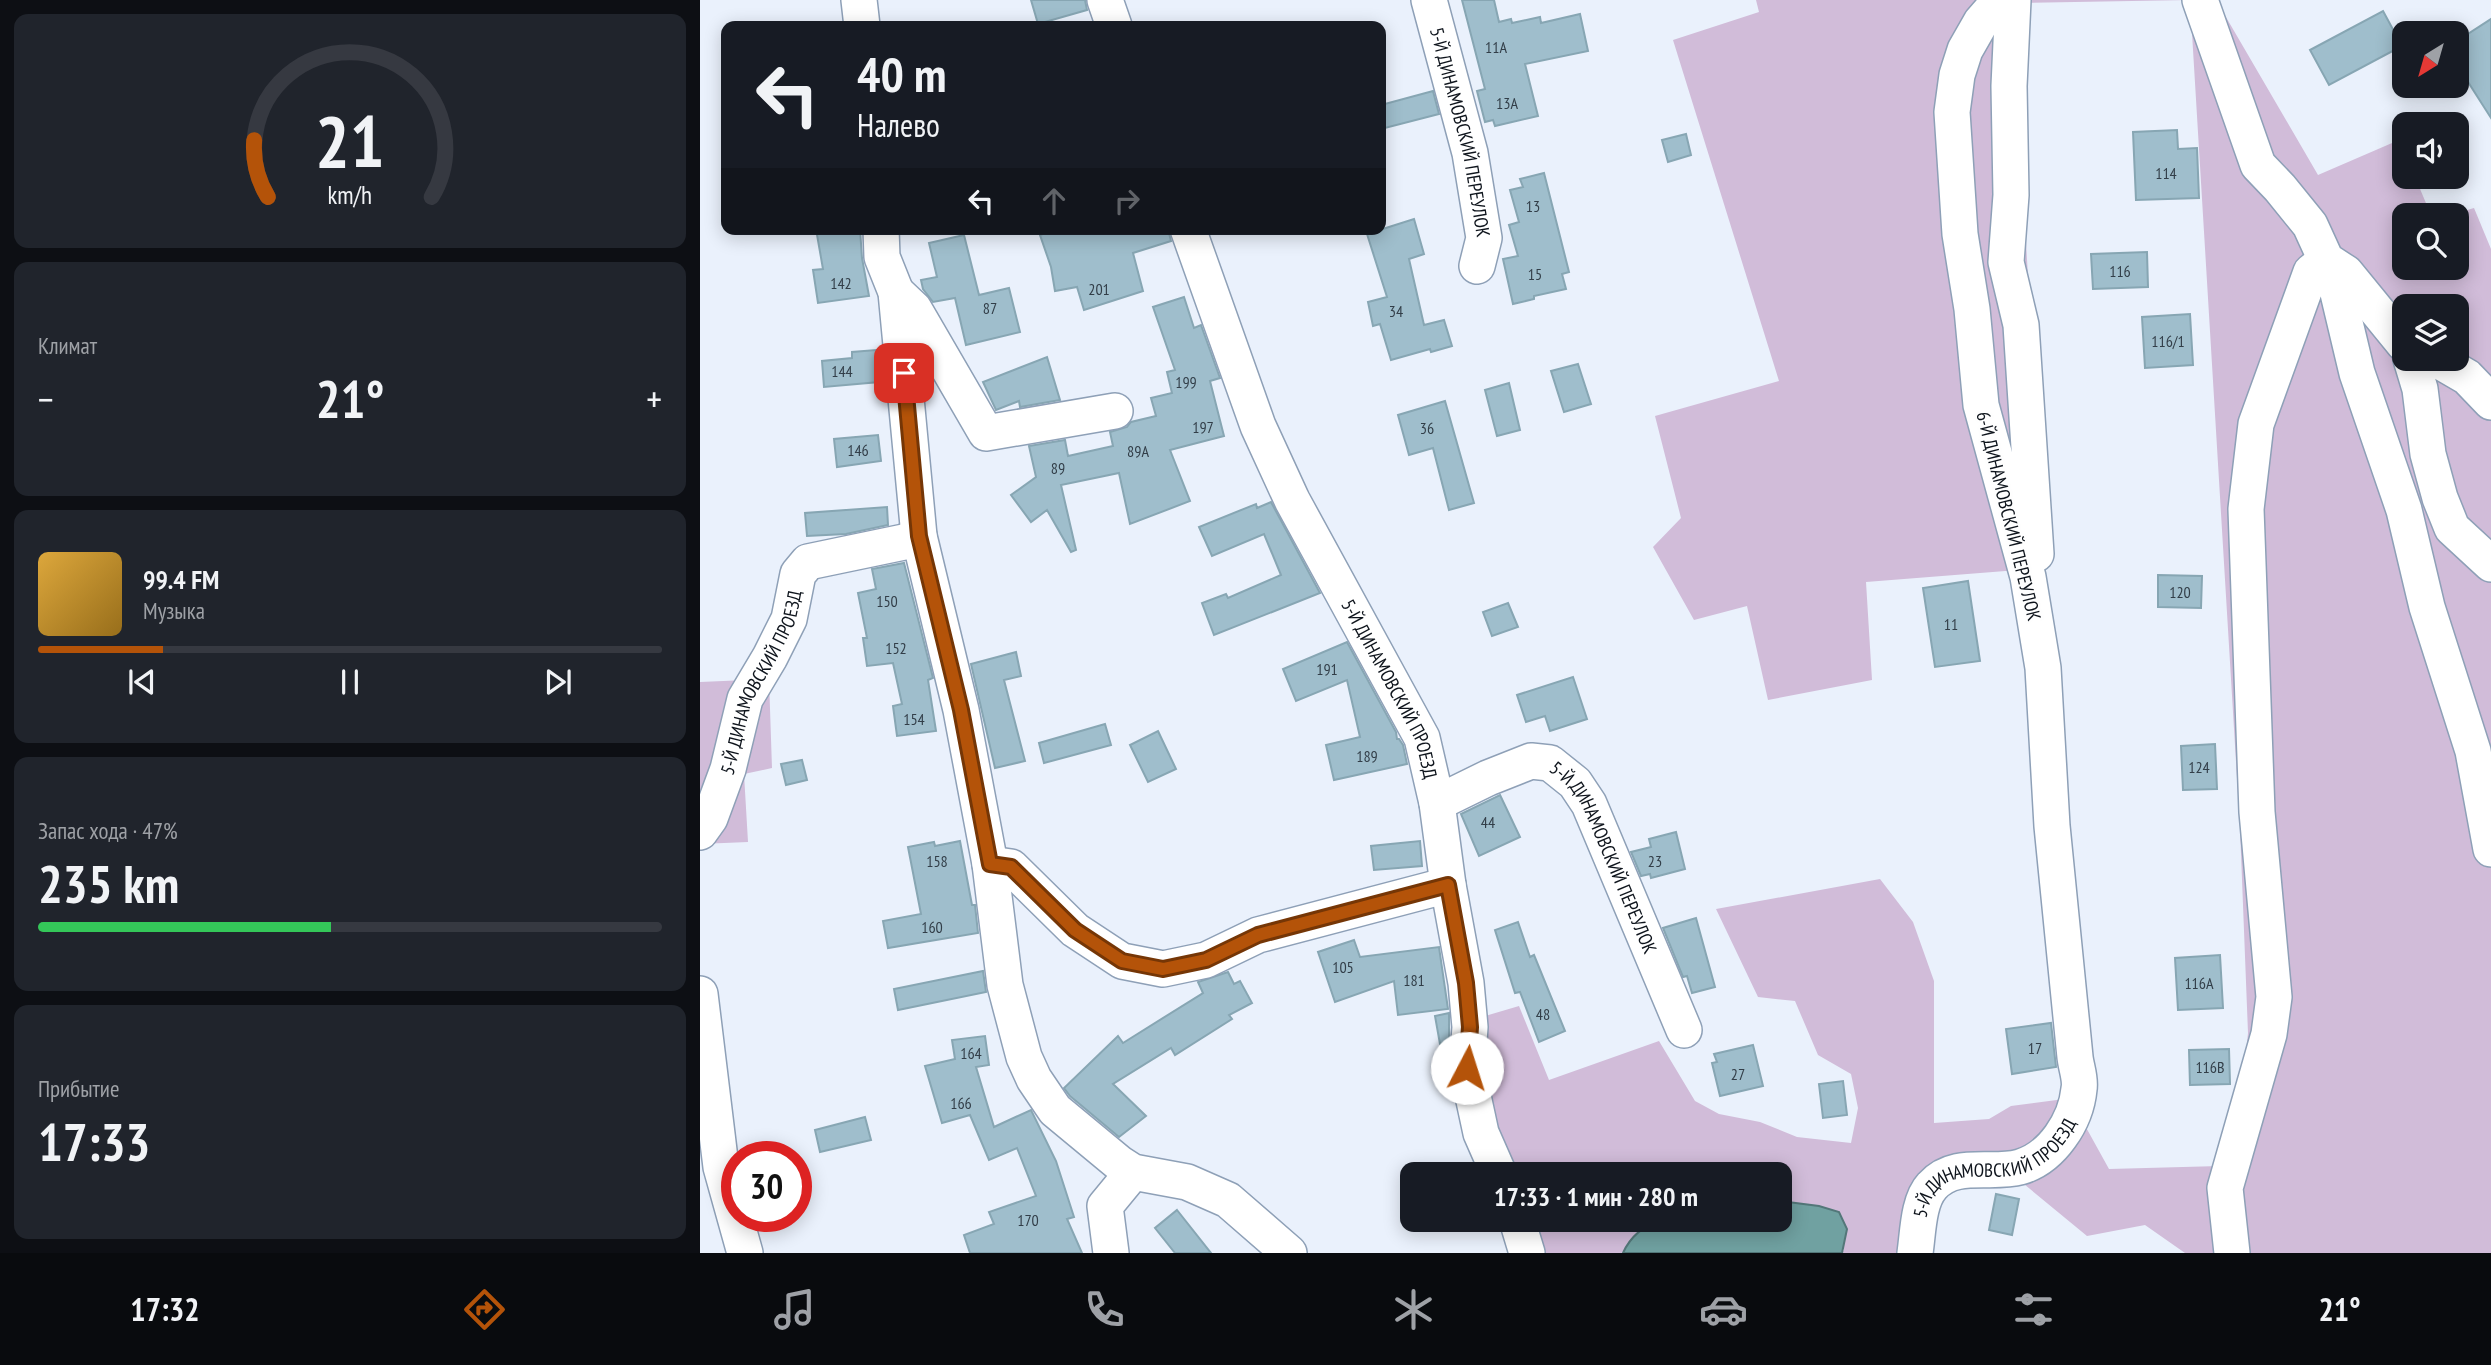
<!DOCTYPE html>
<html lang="ru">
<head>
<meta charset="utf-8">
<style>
	:root { --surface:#171b24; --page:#20242c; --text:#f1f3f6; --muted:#9ea1a6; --line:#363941; --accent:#b45309 }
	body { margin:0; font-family:"PT Sans Narrow",sans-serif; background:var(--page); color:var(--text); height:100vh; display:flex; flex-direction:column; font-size:26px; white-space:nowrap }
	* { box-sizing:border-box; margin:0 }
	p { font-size:23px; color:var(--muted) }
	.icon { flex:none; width:38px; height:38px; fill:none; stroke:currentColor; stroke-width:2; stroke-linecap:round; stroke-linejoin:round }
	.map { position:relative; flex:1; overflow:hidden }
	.details { display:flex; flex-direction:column; gap:14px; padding:14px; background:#0d0f14; width:700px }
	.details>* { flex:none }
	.banner { position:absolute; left:21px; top:21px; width:665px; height:214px; border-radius:14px; box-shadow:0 4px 18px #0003; background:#171b24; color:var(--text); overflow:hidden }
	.needle { width:46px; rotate:217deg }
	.tools { position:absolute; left:1692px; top:21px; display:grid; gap:14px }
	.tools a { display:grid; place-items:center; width:77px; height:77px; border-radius:14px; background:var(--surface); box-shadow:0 4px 18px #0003; font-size:35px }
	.speed { position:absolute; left:21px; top:1141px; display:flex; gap:14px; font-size:35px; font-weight:700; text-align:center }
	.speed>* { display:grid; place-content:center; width:91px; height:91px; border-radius:50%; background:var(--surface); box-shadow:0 4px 18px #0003; line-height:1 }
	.speed .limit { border:10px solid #d22; background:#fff; color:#111 }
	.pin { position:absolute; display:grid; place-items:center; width:60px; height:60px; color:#fff; margin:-30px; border-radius:14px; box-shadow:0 4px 10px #0006 }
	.me { position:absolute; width:77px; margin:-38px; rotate:5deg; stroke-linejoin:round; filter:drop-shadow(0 0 5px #0008) }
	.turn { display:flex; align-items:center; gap:24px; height:147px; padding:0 21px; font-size:32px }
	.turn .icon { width:91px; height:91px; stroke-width:2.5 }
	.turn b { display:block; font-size:49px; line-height:60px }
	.lanes { display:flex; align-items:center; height:66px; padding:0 21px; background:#0003; justify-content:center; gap:35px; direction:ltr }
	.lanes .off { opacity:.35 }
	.big { font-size:52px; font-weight:700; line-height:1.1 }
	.details .card { flex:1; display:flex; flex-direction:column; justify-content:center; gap:10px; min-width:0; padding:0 24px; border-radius:14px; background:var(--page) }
	.details .dial { align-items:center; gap:0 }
	.dial svg { height:182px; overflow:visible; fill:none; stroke:var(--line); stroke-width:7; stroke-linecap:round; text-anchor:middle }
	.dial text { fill:var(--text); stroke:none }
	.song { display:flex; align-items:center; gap:21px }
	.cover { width:84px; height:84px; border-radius:10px; background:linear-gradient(135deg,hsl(40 70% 55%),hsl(40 70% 35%)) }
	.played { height:7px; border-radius:4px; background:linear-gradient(90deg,var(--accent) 20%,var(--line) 20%) }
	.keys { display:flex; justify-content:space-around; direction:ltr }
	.heat { display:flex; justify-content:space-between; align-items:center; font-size:38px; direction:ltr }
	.charge { height:10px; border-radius:5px; background:linear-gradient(90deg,#34c759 47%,var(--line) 0) }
	.trip { position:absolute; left:700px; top:1162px; width:392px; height:70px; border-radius:14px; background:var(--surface); box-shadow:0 4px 18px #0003; font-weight:700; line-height:70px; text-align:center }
	.tabs { display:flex; height:112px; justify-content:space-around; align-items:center; background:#090b0e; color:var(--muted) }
	.tabs .icon { width:49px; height:49px }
	.tabs .on { color:var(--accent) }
	.tabs b { font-size:32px; color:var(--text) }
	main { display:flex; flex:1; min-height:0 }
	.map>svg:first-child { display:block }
</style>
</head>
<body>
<main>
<section class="details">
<div class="card dial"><svg viewBox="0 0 100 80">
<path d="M14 69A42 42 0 1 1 86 69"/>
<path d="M14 69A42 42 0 0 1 8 44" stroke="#b45309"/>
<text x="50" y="56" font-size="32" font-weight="700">21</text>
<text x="50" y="72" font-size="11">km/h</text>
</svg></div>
<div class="card"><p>Климат</p>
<div class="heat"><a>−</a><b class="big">21°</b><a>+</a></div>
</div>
<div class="card">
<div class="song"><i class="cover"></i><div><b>99.4 FM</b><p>Музыка</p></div></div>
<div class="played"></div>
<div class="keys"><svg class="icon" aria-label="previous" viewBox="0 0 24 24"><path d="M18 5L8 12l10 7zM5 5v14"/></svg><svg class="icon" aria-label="pause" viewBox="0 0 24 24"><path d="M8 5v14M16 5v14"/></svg><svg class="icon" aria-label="next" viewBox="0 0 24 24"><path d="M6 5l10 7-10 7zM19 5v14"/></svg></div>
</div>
<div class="card"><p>Запас хода · 47%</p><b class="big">235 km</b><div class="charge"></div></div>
<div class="card"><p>Прибытие</p><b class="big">17:33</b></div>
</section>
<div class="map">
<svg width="1791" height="1253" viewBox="0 0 1791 1253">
	<rect width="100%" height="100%" fill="#eaf1fc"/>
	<g fill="#d1bcd9" fill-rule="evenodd">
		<path d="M 1056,0 L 1489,0 L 1321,3 L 1318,105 L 1345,568 L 1166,582 L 1172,680 L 1068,700 L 1047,606 L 994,620 L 953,547 L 981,518 L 955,416 L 1079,381 L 973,40 L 1059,12 Z"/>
		<path d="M 1490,0 L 1516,0 L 1618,175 L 1699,140 L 1704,153 L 1704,177 L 1715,177 L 1731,215 L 1704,215 L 1704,268 L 1757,268 L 1757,215 L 1751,215 L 1774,208 L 1791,249 L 1791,1253 L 1485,1253 L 1445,1225 L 1387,1236 L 1313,1175 L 1383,1122 L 1409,1169 L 1520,1166 L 1541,1102 L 1548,1033 L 1540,828 ZM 1704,306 L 1757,306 L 1757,359 L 1704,359 Z"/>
		<path d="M 69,679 L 72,768 L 44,774 L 48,842 L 0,844 L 0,682 Z"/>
		<path d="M 1180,879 L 1213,922 L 1234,981 L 1234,1123 L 1289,1119 L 1311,1106 L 1372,1098 L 1332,1153 L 1254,1162 L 1204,1253 L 1142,1253 L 1144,1250 L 1119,1206 L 1080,1201 L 1080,1174 L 806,1174 L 775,1019 L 819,1006 L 849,1080 L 959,1041 L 995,1101 L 1019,1114 L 1060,1122 L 1097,1137 L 1151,1143 L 1158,1108 L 1151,1074 L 1118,1055 L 1095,1001 L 1058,997 L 1016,909 Z"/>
		<path d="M 822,1220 L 961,1220 C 944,1225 930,1237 923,1253 L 833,1253 Z"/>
	</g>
	<path fill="#70a1a1" stroke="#537779" stroke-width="2" d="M 1080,1201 L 1119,1206 L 1139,1212 L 1147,1229 L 1142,1253 L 923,1253 C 930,1237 944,1225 961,1220 L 1080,1220 Z"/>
	<g fill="#9fbecc" stroke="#87a6b3" stroke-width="2">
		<path d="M 331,0 L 385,0 L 387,10 L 338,24 Z"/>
		<path d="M 762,0 L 794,0 L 799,22 L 811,19 L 812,23 L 840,17 L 841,23 L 880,14 L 888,51 L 825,64 L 838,116 L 795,126 L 793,120 L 785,122 L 777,91 L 785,89 Z"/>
		<path d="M 1683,11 L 1702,46 L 1629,85 L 1610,50 Z"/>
		<path d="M 1791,19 L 1791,118 L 1768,82 L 1757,89 L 1757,41 Z"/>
		<path d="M 733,91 L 739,114 L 681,129 L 681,105 Z"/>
		<path d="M 1477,130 L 1478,149 L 1497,148 L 1499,198 L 1436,200 L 1433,132 Z"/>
		<path d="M 986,134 L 991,155 L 968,162 L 962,140 Z"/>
		<path d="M 844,173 L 869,272 L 862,274 L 866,289 L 834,296 L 834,299 L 813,304 L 803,259 L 818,256 L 809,225 L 819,222 L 810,190 L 823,187 L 820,179 Z"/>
		<path d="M 714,219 L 724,254 L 709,259 L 724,325 L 744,320 L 752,346 L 731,352 L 730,349 L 691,360 L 680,324 L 673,326 L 668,302 L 687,297 L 667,234 Z"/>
		<path d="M 116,229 L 160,229 L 162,258 L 169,296 L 118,303 L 113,270 L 123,269 Z"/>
		<path d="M 357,229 L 468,229 L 471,241 L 433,253 L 443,291 L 384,310 L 377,287 L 355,291 L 351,267 L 340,235 Z"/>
		<path d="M 264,235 L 279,295 L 309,288 L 320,332 L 266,345 L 255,298 L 233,302 L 223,289 L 221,280 L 237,277 L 229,243 Z"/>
		<path d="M 1447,252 L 1448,287 L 1393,289 L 1391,254 Z"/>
		<path d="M 484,297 L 494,328 L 501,325 L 520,378 L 510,381 L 524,436 L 470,450 L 490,501 L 430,524 L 419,473 L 361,485 L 376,550 L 371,552 L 347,510 L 331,522 L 311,495 L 336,477 L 329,446 L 365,440 L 368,456 L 413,446 L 410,432 L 427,427 L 431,422 L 456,416 L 451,398 L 472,393 L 467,372 L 475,370 L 453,307 Z"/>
		<path d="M 1490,314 L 1493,365 L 1445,368 L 1442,317 Z"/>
		<path d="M 176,350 L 179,382 L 124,387 L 122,361 L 152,358 L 152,352 Z"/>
		<path d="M 347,357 L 360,400 L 320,407 L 319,401 L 296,410 L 283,382 Z"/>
		<path d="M 878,364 L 891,404 L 864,412 L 851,371 Z"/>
		<path d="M 809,383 L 820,430 L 797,436 L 785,390 Z"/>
		<path d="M 745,401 L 774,503 L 749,510 L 733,448 L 709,455 L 698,415 Z"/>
		<path d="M 178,435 L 181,461 L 137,467 L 134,439 Z"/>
		<path d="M 571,502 L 620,593 L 514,635 L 502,603 L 526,594 L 528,598 L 581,575 L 564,534 L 512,556 L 499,527 L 556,504 L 557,508 Z"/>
		<path d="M 187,507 L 188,525 L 146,534 L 107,536 L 105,513 Z"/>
		<path d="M 204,563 L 233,678 L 228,680 L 236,731 L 197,736 L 193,706 L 202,704 L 193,663 L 167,666 L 163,638 L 167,638 L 158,593 L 176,589 L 172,569 Z"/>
		<path d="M 1458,575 L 1502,576 L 1501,608 L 1458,607 Z"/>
		<path d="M 1268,581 L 1280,661 L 1235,667 L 1223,588 Z"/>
		<path d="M 808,603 L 818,627 L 792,636 L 783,612 Z"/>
		<path d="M 647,642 L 696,732 L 697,739 L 699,739 L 703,745 L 707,764 L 634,780 L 626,745 L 660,737 L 647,680 L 596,701 L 583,669 Z"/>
		<path d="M 316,652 L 321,676 L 304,680 L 325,761 L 295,768 L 271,664 Z"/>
		<path d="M 873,677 L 887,719 L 850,731 L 845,716 L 826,722 L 817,695 Z"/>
		<path d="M 405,724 L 411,745 L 344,763 L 339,743 Z"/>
		<path d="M 458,731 L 476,769 L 448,782 L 430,745 Z"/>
		<path d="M 1515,744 L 1517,789 L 1483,790 L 1481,746 Z"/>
		<path d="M 102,760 L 107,780 L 86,785 L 81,764 Z"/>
		<path d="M 800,795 L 820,837 L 779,856 L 761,814 Z"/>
		<path d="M 976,832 L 985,869 L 951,878 L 950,874 L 941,876 L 931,852 L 951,847 L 949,839 Z"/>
		<path d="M 260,841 L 272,905 L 275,905 L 278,933 L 188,948 L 183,921 L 221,914 L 208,847 L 234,842 L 235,846 Z"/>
		<path d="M 720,841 L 722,866 L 674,870 L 671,846 Z"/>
		<path d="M 996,918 L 1015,987 L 992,993 L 987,976 L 983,977 L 963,928 Z"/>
		<path d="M 818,922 L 830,957 L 834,955 L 865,1031 L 839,1042 L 820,992 L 815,993 L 795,930 Z"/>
		<path d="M 654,940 L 660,957 L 739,947 L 748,1009 L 698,1015 L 694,981 L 635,1002 L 618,952 Z"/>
		<path d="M 1520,955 L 1523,1008 L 1478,1010 L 1475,958 Z"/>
		<path d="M 283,971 L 286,992 L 198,1010 L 194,989 Z"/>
		<path d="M 528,972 L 534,984 L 540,981 L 552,1003 L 529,1015 L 532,1019 L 475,1055 L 471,1048 L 413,1084 L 446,1116 L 419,1137 L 370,1096 L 364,1088 L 418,1036 L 423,1043 L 503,993 L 498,982 Z"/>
		<path d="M 749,1013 L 749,1042 L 740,1044 L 735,1016 Z"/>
		<path d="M 1351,1023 L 1356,1067 L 1312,1074 L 1306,1029 Z"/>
		<path d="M 285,1036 L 289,1065 L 276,1067 L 294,1127 L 331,1110 L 356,1161 L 374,1217 L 367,1219 L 382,1253 L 270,1253 L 264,1235 L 294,1224 L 289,1212 L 336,1196 L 317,1148 L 289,1160 L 270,1115 L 242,1123 L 225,1066 L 255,1059 L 252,1040 Z"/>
		<path d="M 1053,1045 L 1063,1086 L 1020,1096 L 1012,1063 L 1017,1062 L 1014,1054 Z"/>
		<path d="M 1529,1049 L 1530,1084 L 1490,1085 L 1489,1050 Z"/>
		<path d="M 1143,1081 L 1147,1115 L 1123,1118 L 1119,1084 Z"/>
		<path d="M 165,1117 L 171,1140 L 120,1152 L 115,1130 Z"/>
		<path d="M 1296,1194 L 1319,1199 L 1312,1235 L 1289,1230 Z"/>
		<path d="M 477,1210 L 511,1253 L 475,1253 L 455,1228 Z"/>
	</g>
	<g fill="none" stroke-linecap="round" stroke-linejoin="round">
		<defs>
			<g id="minor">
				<path d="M 159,0 L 162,26"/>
				<path d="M 405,0 L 414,26"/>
				<path id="s1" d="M 729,0 L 770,153 L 784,238 L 777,266"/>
				<path d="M 1313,0 L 1309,86 L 1311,195 L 1306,262 L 1321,325 L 1336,554"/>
				<path d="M 1500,0 L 1558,165 L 1580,188 L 1610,225 L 1626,260 L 1646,273 L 1704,344"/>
				<path d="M 181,229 L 182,257 L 196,292 L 219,536 L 261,710 L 290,864 L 305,985 L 324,1057 L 334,1079 L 355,1110 L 419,1163 L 433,1172 L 487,1182 L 528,1200 L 589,1253"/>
				<path id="s2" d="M 488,229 L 558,426 L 592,500 L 722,738 L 737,803 L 748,885 L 766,983 L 770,1027 L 767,1068 L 781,1133 L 799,1174"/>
				<path d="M 196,292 L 214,309 L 286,433 L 415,411"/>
				<path d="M 1711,359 L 1720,389 L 1728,454 L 1740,498 L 1752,528 L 1791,564"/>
				<path d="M 1736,359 L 1767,377 L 1791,402"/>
				<path id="s3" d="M 737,803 L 788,778 L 831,761 L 850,763 L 875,783 L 889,804 L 984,1030"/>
				<path id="s4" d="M 0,832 L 10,818 L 28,769 L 45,699 L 70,657 L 89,619 L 98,574 L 108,562 L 204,542 L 219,536"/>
				<path d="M 290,864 L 311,867 L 375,930 L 422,961 L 463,969 L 506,960 L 558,935 L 748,885"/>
				<path d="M 0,994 L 21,1167 L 45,1253"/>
				<path d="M 817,1220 L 827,1253"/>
				<path d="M 411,1253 L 405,1206 L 433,1172"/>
				<path id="s5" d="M 1215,1253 C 1218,1233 1218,1201 1232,1186 C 1255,1160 1291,1175 1320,1167 C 1352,1158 1376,1121 1379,1089 C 1381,1079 1376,1067 1375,1057 L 1352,826 L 1343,668 L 1328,577 L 1281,405 L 1272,309 L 1260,234 L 1252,112 L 1257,75 L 1265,50 L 1281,22 L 1300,0"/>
				<path d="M 1532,1253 L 1525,1188 L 1569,1034 L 1574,997 L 1557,812 L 1546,509 L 1556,424 L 1611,272 L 1626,260 L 1637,289 L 1657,373 L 1704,510 L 1727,607 L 1773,751 L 1791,849"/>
			</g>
		</defs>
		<use href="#minor" stroke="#8ea0b7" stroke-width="38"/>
		<use href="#minor" stroke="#fff" stroke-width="35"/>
	</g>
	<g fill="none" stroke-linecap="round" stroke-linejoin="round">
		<defs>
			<path id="route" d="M 204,373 L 219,536 L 261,710 L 290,864 L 311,867 L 375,930 L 422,961 L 463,969 L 506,960 L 558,935 L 748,885 L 766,983 L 770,1027 L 767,1068"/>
		</defs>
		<use href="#route" stroke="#753606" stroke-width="18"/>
		<use href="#route" stroke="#b45309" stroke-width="12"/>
	</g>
	<g text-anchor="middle" stroke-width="6" stroke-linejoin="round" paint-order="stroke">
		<g font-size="16" fill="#323e48">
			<text x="796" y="53">11А</text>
			<text x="807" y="109">13А</text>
			<text x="1466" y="179">114</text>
			<text x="833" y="212">13</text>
			<text x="1420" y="277">116</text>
			<text x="835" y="280">15</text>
			<text x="141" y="289">142</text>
			<text x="399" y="295">201</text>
			<text x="290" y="314">87</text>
			<text x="696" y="317">34</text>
			<text x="1468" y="347">116/1</text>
			<text x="142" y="377">144</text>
			<text x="486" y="388">199</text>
			<text x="503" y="433">197</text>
			<text x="727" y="434">36</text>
			<text x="158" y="456">146</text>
			<text x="438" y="457">89А</text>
			<text x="358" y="474">89</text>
			<text x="1480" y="598">120</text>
			<text x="187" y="607">150</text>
			<text x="1251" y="630">11</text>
			<text x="196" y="654">152</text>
			<text x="627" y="675">191</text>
			<text x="214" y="725">154</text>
			<text x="667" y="762">189</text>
			<text x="1499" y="773">124</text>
			<text x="788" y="828">44</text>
			<text x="237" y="867">158</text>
			<text x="955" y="867">23</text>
			<text x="232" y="933">160</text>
			<text x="643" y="973">105</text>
			<text x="714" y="986">181</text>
			<text x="1499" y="989">116А</text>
			<text x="843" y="1020">48</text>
			<text x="1335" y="1054">17</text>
			<text x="271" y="1059">164</text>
			<text x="1510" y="1073">116В</text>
			<text x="1038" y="1080">27</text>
			<text x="261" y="1109">166</text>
			<text x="328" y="1226">170</text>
		</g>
		<g font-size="19" fill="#0e141c" stroke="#fefefe">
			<text dy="7" stroke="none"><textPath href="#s1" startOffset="136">5-Й ДИНАМОВСКИЙ ПЕРЕУЛОК</textPath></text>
			<text transform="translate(1309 516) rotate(76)" y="7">6-Й ДИНАМОВСКИЙ ПЕРЕУЛОК</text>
			<text dy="7" stroke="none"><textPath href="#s4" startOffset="163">5-Й ДИНАМОВСКИЙ ПРОЕЗД</textPath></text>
			<text dy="7" stroke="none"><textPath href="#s2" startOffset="504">5-Й ДИНАМОВСКИЙ ПРОЕЗД</textPath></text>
			<text dy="7" stroke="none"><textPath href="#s3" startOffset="233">5-Й ДИНАМОВСКИЙ ПЕРЕУЛОК</textPath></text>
			<text dy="7" stroke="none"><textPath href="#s5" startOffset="135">5-Й ДИНАМОВСКИЙ ПРОЕЗД</textPath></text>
		</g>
	</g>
</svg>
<div class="tools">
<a><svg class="needle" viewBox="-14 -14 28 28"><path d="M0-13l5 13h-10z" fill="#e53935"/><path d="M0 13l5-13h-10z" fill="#9ea1a6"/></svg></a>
<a><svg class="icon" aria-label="sound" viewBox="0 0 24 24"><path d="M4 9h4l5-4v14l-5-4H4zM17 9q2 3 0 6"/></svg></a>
<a><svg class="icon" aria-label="search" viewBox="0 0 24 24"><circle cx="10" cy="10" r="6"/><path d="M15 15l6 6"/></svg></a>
<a><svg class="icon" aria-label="layers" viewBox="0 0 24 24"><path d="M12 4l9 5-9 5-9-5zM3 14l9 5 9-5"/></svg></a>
</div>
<div class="speed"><div class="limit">30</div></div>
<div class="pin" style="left:204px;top:373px;background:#d93025"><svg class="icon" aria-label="arrive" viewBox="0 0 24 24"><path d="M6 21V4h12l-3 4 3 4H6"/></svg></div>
<svg class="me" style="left:767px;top:1068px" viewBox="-20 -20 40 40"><circle r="19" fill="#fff"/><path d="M0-13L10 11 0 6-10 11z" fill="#b45309"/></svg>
<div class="trip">17:33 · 1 мин · 280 m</div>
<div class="banner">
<div class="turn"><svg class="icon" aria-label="left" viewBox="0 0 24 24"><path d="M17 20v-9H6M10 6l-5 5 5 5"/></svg><div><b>40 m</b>Налево</div></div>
<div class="lanes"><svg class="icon" aria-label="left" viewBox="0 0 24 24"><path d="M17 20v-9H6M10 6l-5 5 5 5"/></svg><svg class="icon off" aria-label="ahead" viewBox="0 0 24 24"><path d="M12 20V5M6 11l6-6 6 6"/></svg><svg class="icon off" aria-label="right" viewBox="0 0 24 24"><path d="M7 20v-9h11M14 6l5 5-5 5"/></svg></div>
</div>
</div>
</main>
<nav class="tabs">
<b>17:32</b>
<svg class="icon on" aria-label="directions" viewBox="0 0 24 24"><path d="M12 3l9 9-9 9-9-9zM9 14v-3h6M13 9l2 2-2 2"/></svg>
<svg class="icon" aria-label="music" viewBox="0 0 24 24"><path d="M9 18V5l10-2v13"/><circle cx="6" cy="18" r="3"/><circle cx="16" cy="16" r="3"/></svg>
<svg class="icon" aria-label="phone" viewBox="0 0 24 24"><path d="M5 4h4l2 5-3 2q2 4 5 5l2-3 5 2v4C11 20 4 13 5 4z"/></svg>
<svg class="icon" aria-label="climate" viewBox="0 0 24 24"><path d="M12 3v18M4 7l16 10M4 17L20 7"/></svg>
<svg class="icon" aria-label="car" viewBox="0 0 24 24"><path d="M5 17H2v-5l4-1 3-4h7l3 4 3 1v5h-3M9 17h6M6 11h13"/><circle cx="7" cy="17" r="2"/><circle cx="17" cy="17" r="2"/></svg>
<svg class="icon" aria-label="filters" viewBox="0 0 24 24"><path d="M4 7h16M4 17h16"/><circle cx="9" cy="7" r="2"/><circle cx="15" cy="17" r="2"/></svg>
<b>21°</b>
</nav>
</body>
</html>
